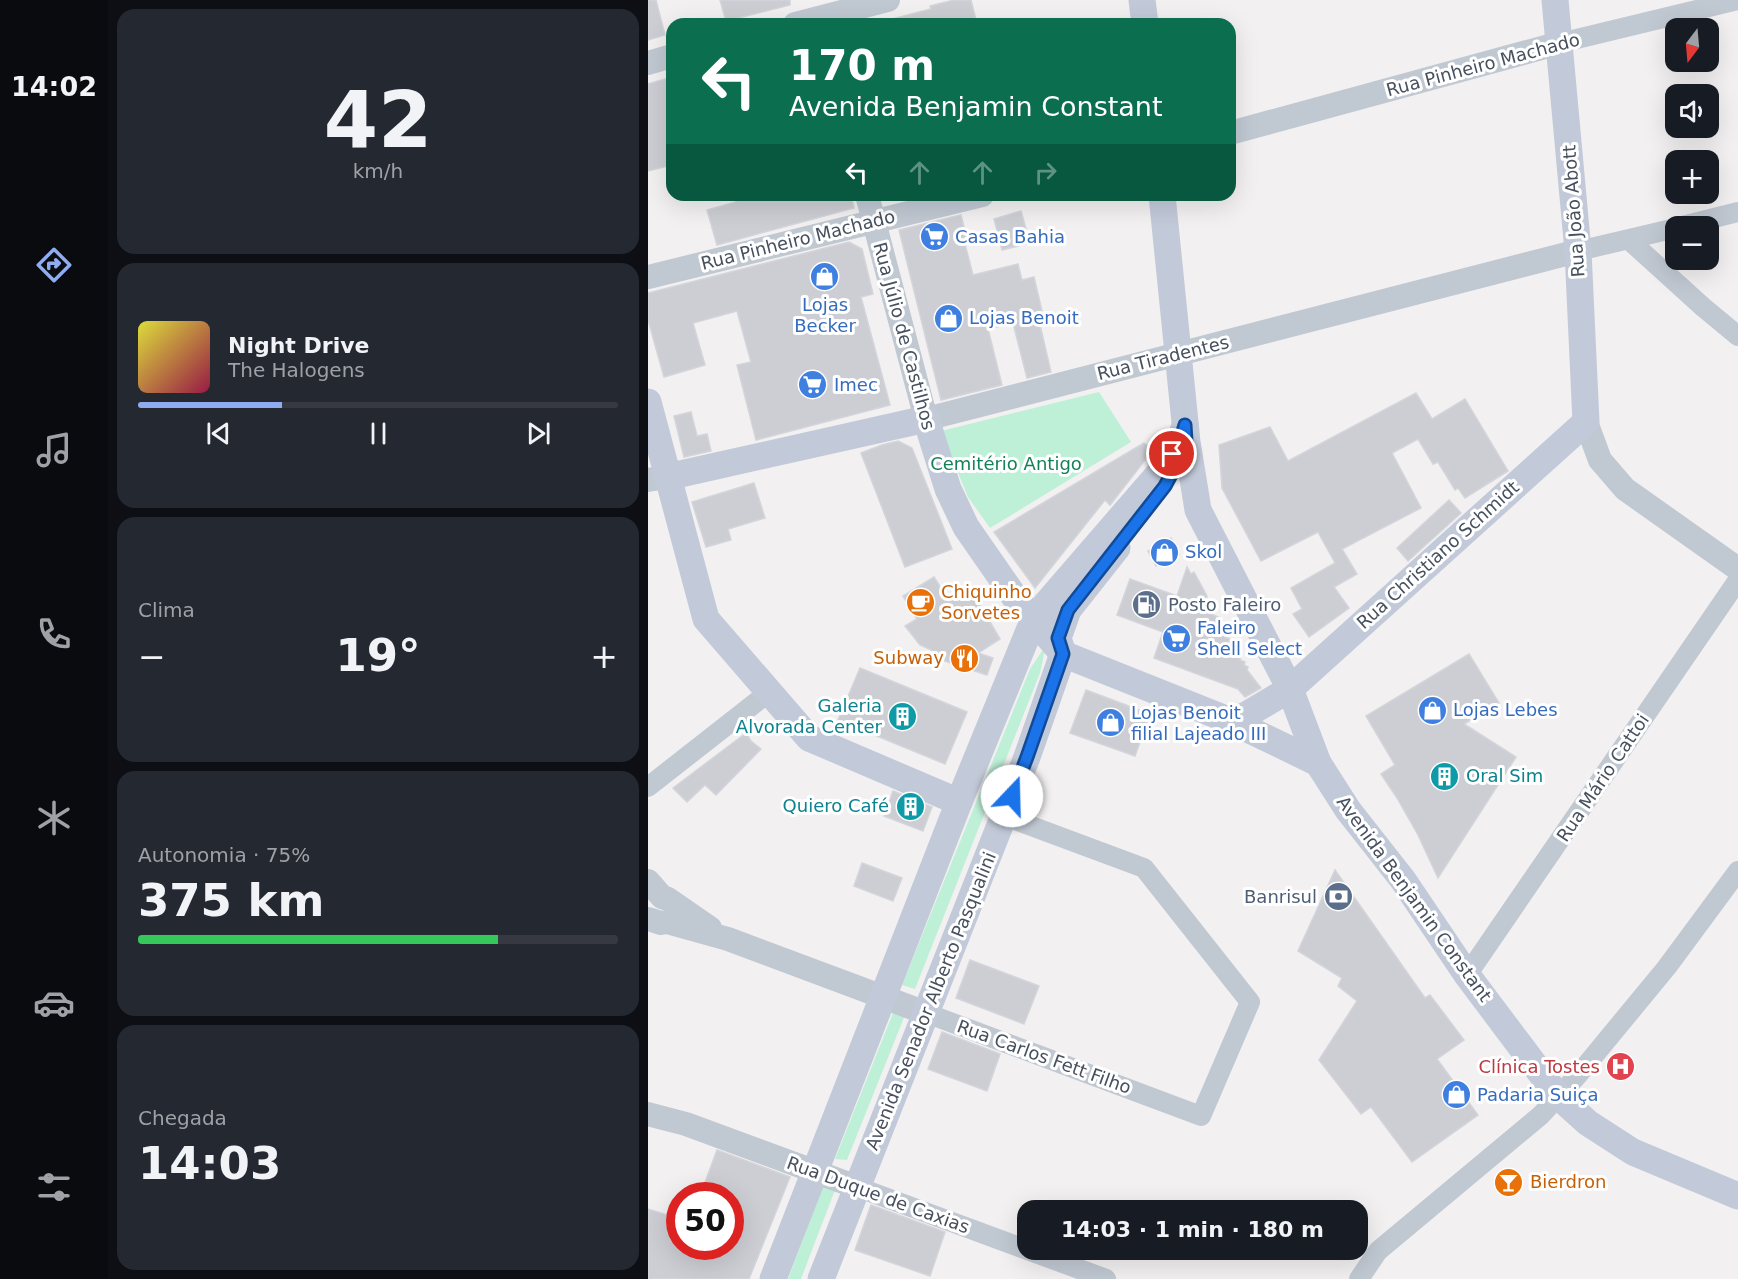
<!DOCTYPE html>
<html lang="pt">
<head>
<meta charset="utf-8">
<style>
	:root { --surface:#171b24; --page:#242831; --text:#f1f3f6; --muted:#9ea1a6; --line:#363941; --accent:#8eacef }
	body { margin:0; font-family:"DejaVu Sans",sans-serif; background:var(--page); color:var(--text); height:100vh; display:flex; flex-direction:column; font-size:22px; white-space:nowrap }
	* { box-sizing:border-box; margin:0 }
	p { font-size:20px; color:var(--muted) }
	.icon { flex:none; width:33px; height:33px; fill:none; stroke:currentColor; stroke-width:2; stroke-linecap:round; stroke-linejoin:round }
	.map { position:relative; flex:1; overflow:hidden }
	.sheet { display:flex; flex-direction:column; gap:9px; padding:9px; background:#0d0f14; width:540px }
	.sheet>* { flex:none }
	.top-card { position:absolute; left:18px; top:18px; width:570px; height:183px; border-radius:18px; box-shadow:0 6px 24px #0002; background:#0b6e4f; color:#fff; overflow:hidden }
	.needle { width:39px; rotate:196deg }
	.buttons { position:absolute; left:1017px; top:18px; display:grid; gap:12px }
	.buttons a { display:grid; place-items:center; width:54px; height:54px; border-radius:12px; background:var(--surface); box-shadow:0 6px 24px #0002; font-size:30px }
	.speed { position:absolute; left:18px; top:1182px; display:flex; gap:12px; font-size:30px; font-weight:700; text-align:center }
	.speed>* { display:grid; place-content:center; width:78px; height:78px; border-radius:50%; background:var(--surface); box-shadow:0 6px 24px #0002; line-height:1 }
	.speed .limit { border:9px solid #d22; background:#fff; color:#111 }
	.pin { position:absolute; display:grid; place-items:center; width:51px; height:51px; color:#fff; margin:-26px; border:3px solid #fff; border-radius:50%; box-shadow:0 2px 6px #0007 }
	.me { position:absolute; width:66px; margin:-33px; rotate:21deg; stroke-linejoin:round; filter:drop-shadow(0 0 4px #0008) }
	.turn { display:flex; align-items:center; gap:21px; height:126px; padding:0 24px; font-size:27px }
	.turn .icon { width:78px; height:78px; stroke-width:2.5 }
	.turn b { display:block; font-size:42px; line-height:51px }
	.lanes { display:flex; align-items:center; height:57px; padding:0 24px; background:#0003; justify-content:center; gap:30px; direction:ltr }
	.lanes .off { opacity:.35 }
	.big { font-size:45px; font-weight:700; line-height:1.1 }
	.sheet .tile { flex:1; display:flex; flex-direction:column; justify-content:center; gap:9px; min-width:0; padding:0 21px; border-radius:18px; background:var(--page) }
	.sheet .dial { align-items:center; gap:0 }
	.dial b { font-size:78px; line-height:1 }
	.song { display:flex; align-items:center; gap:18px }
	.cover { width:72px; height:72px; border-radius:9px; background:linear-gradient(135deg,hsl(60 70% 55%),hsl(340 70% 35%)) }
	.played { height:6px; border-radius:3px; background:linear-gradient(90deg,var(--accent) 30%,var(--line) 30%) }
	.keys { display:flex; justify-content:space-around; direction:ltr }
	.heat { display:flex; justify-content:space-between; align-items:center; font-size:33px; direction:ltr }
	.charge { height:9px; border-radius:4px; background:linear-gradient(90deg,#34c759 75%,var(--line) 0) }
	.trip { position:absolute; left:369px; top:1200px; width:351px; height:60px; border-radius:18px; background:var(--surface); box-shadow:0 6px 24px #0002; font-weight:700; line-height:60px; text-align:center }
	main { display:flex; flex:1; min-height:0 }
	.tab-bar { display:flex; flex-direction:column; width:108px; justify-content:space-around; align-items:center; background:#090b0e; color:var(--muted) }
	.tab-bar .icon { width:42px; height:42px }
	.tab-bar .selected { color:var(--accent) }
	.tab-bar b { font-size:27px; color:var(--text) }
	.map>svg:first-child { display:block }
</style>
</head>
<body>
<main>
<nav class="tab-bar">
<b>14:02</b>
<svg class="icon selected" aria-label="directions" viewBox="0 0 24 24"><path d="M12 3l9 9-9 9-9-9zM9 14v-3h6M13 9l2 2-2 2"/></svg>
<svg class="icon" aria-label="music" viewBox="0 0 24 24"><path d="M9 18V5l10-2v13"/><circle cx="6" cy="18" r="3"/><circle cx="16" cy="16" r="3"/></svg>
<svg class="icon" aria-label="phone" viewBox="0 0 24 24"><path d="M5 4h4l2 5-3 2q2 4 5 5l2-3 5 2v4C11 20 4 13 5 4z"/></svg>
<svg class="icon" aria-label="climate" viewBox="0 0 24 24"><path d="M12 3v18M4 7l16 10M4 17L20 7"/></svg>
<svg class="icon" aria-label="car" viewBox="0 0 24 24"><path d="M5 17H2v-5l4-1 3-4h7l3 4 3 1v5h-3M9 17h6M6 11h13"/><circle cx="7" cy="17" r="2"/><circle cx="17" cy="17" r="2"/></svg>
<svg class="icon" aria-label="filters" viewBox="0 0 24 24"><path d="M4 7h16M4 17h16"/><circle cx="9" cy="7" r="2"/><circle cx="15" cy="17" r="2"/></svg>
</nav>
<section class="sheet">
<div class="tile dial"><b>42</b><p>km/h</p></div>
<div class="tile">
<div class="song"><i class="cover"></i><div><b>Night Drive</b><p>The Halogens</p></div></div>
<div class="played"></div>
<div class="keys"><svg class="icon" aria-label="previous" viewBox="0 0 24 24"><path d="M18 5L8 12l10 7zM5 5v14"/></svg><svg class="icon" aria-label="pause" viewBox="0 0 24 24"><path d="M8 5v14M16 5v14"/></svg><svg class="icon" aria-label="next" viewBox="0 0 24 24"><path d="M6 5l10 7-10 7zM19 5v14"/></svg></div>
</div>
<div class="tile"><p>Clima</p>
<div class="heat"><a>−</a><b class="big">19°</b><a>+</a></div>
</div>
<div class="tile"><p>Autonomia · 75%</p><b class="big">375 km</b><div class="charge"></div></div>
<div class="tile"><p>Chegada</p><b class="big">14:03</b></div>
</section>
<div class="map">
<svg width="1090" height="1279" viewBox="0 0 1090 1279">
	<rect width="100%" height="100%" fill="#f2f0f0"/>
	<g fill="#bef0d8">
		<path d="M 451,392 L 483,442 L 342,528 L 320,497 L 293,431 Z"/>
		<path d="M 398,645 L 392,673 L 267,989 L 254,985 L 382,669 Z"/>
		<path d="M 259,1010 L 199,1160 L 187,1159 L 245,1013 Z"/>
		<path d="M 175,1186 L 187,1190 L 153,1279 L 140,1279 Z"/>
	</g>
	<g fill="#ccced4" stroke="#d3d5db" stroke-width="1.5">
		<path d="M 0,0 L 8,0 L 17,35 L 0,40 Z"/>
		<path d="M 72,0 L 142,0 L 142,5 L 78,21 Z"/>
		<path d="M 306,0 L 323,0 L 329,24 L 244,24 L 244,19 L 283,9 L 282,6 Z"/>
		<path d="M 24,77 L 24,165 L 0,171 L 0,84 Z"/>
		<path d="M 86,195 L 203,195 L 206,208 L 69,245 L 59,210 L 88,202 Z"/>
		<path d="M 373,211 L 382,243 L 354,250 L 346,219 Z"/>
		<path d="M 313,215 L 320,243 L 317,244 L 325,275 L 370,264 L 374,280 L 386,277 L 394,311 L 389,312 L 403,372 L 379,378 L 365,323 L 340,329 L 354,385 L 293,400 L 251,230 Z"/>
		<path d="M 201,242 L 214,249 L 225,294 L 213,297 L 242,405 L 108,440 L 89,365 L 103,362 L 89,311 L 45,323 L 57,365 L 16,377 L 0,320 L 0,293 Z"/>
		<path d="M 768,393 L 784,419 L 817,399 L 860,471 L 817,498 L 810,488 L 807,490 L 790,462 L 785,464 L 770,439 L 744,453 L 773,508 L 694,549 L 709,574 L 686,587 L 701,608 L 661,637 L 645,614 L 654,609 L 643,588 L 687,563 L 670,532 L 613,561 L 574,488 L 571,445 L 622,427 L 640,461 Z"/>
		<path d="M 43,412 L 49,436 L 59,434 L 63,451 L 36,457 L 26,416 Z"/>
		<path d="M 250,441 L 264,448 L 304,549 L 257,567 L 213,453 L 234,445 Z"/>
		<path d="M 496,443 L 505,450 L 462,505 L 457,500 L 387,588 L 346,532 Z"/>
		<path d="M 106,483 L 117,518 L 80,529 L 83,540 L 58,547 L 44,502 Z"/>
		<path d="M 801,500 L 813,513 L 760,561 L 749,548 Z"/>
		<path d="M 523,538 L 531,554 L 508,566 L 500,551 Z"/>
		<path d="M 539,567 L 543,574 L 546,572 L 559,596 L 556,605 L 564,608 L 561,613 L 572,618 L 569,626 L 580,630 L 577,637 L 582,639 L 581,642 L 586,644 L 585,649 L 591,651 L 590,655 L 593,656 L 592,660 L 597,662 L 596,665 L 600,667 L 599,670 L 613,688 L 597,697 L 590,689 L 506,658 L 515,632 L 469,615 L 482,579 L 529,596 Z"/>
		<path d="M 286,577 L 301,601 L 323,589 L 352,639 L 330,653 L 345,658 L 339,675 L 288,658 L 290,653 L 272,645 L 257,626 L 269,619 L 255,596 Z"/>
		<path d="M 821,654 L 851,703 L 816,724 L 868,757 L 790,878 L 770,835 L 749,798 L 733,774 L 747,765 L 718,716 Z"/>
		<path d="M 212,668 L 319,712 L 297,764 L 190,720 Z"/>
		<path d="M 438,690 L 502,714 L 487,756 L 422,733 Z"/>
		<path d="M 98,733 L 103,741 L 113,749 L 68,795 L 57,785 L 39,802 L 25,788 Z"/>
		<path d="M 245,791 L 284,807 L 275,831 L 236,816 Z"/>
		<path d="M 214,863 L 254,878 L 245,901 L 206,886 Z"/>
		<path d="M 687,870 L 777,998 L 782,995 L 816,1040 L 789,1059 L 830,1115 L 764,1162 L 723,1107 L 713,1114 L 671,1060 L 709,1001 L 690,986 L 694,978 L 650,951 Z"/>
		<path d="M 322,960 L 391,986 L 376,1024 L 308,998 Z"/>
		<path d="M 294,1032 L 352,1054 L 339,1091 L 280,1069 Z"/>
		<path d="M 69,1150 L 142,1177 L 101,1279 L 0,1279 L 0,1209 L 32,1219 L 32,1246 L 82,1246 L 82,1196 L 52,1196 Z"/>
		<path d="M 223,1205 L 297,1232 L 282,1276 L 207,1250 Z"/>
	</g>
	<g fill="none" stroke-linecap="round" stroke-linejoin="round">
		<g stroke="#c0c8d2" stroke-width="20">
			<path d="M 912,43 L 1090,0"/>
			<path d="M 1034,226 L 1090,212"/>
			<path d="M 981,240 L 1055,307 L 1090,336"/>
			<path d="M 930,251 L 1028,228"/>
			<path d="M 0,787 L 121,692"/>
			<path d="M 819,975 L 1090,580"/>
			<path d="M 278,1013 L 553,1116 L 602,1002 L 496,868 L 356,816"/>
			<path d="M 209,1187 L 458,1279"/>
			<path d="M 711,1279 L 730,1251 L 893,1115 L 930,1075 L 1019,967 L 1090,871"/>
		</g>
		<g stroke="#c0c8d2" stroke-width="24">
			<path d="M 147,24 L 240,0"/>
			<path d="M 0,63 L 24,56"/>
			<path d="M 582,133 L 912,43"/>
			<path d="M 219,195 L 278,419 L 930,251"/>
			<path d="M 0,277 L 334,195"/>
			<path d="M 938,422 L 952,460 L 977,489 L 1090,569"/>
			<path d="M 0,480 L 19,477"/>
			<path d="M 0,881 L 14,897 L 20,899 L 62,928"/>
			<path d="M 0,919 L 13,923 L 19,922 L 80,939 L 278,1013"/>
			<path d="M 0,1114 L 38,1124 L 209,1187"/>
		</g>
		<g stroke="#c2cad9" stroke-width="27">
			<path d="M 494,0 L 497,24"/>
			<path d="M 514,195 L 539,442 L 550,510 L 642,689 L 670,763 L 700,810 L 755,880 L 819,975 L 910,1096 L 940,1123 L 985,1152 L 1090,1196"/>
			<path d="M 0,402 L 58,619 L 161,738 L 311,802"/>
			<path d="M 19,477 L 278,419 L 300,489 L 318,527 L 368,599 L 415,654 L 583,721 L 670,763"/>
			<path d="M 583,721 L 598,715 L 642,689 L 938,422 L 930,251 L 907,0"/>
			<path d="M 125,1279 L 311,802 L 385,621 L 398,604 L 514,470 L 533,438 L 537,425"/>
			<path d="M 173,1279 L 379,757 L 415,654 L 410,638 L 420,610 L 469,548"/>
		</g>
	</g>
	<g fill="none" stroke-linecap="round" stroke-linejoin="round">
		<defs>
			<path id="route" d="M 364,796 L 379,757 L 415,654 L 410,638 L 420,610 L 517,486 L 533,456 L 538,442 L 537,425 L 533,438 L 524,454"/>
		</defs>
		<use href="#route" stroke="#114b97" stroke-width="15"/>
		<use href="#route" stroke="#1a73e8" stroke-width="10"/>
	</g>
	<defs>
		<symbol id="supermarket-disc" viewBox="-11 -11 22 22"><circle r="9.5" fill="#3f7fe0" stroke="#fff"/><path d="M-6-5.5h2.5l.6 2H6L4.5 2H-2.5L-4.4-4H-6ZM-1.5 3.2a1.3 1.3 0 1 0 .1 0ZM3 3.2a1.3 1.3 0 1 0 .1 0Z" fill="#fff"/></symbol>
		<symbol id="shop-disc" viewBox="-11 -11 22 22"><circle r="9.5" fill="#3f7fe0" stroke="#fff"/><path d="M-5-2.5h2.3a2.7 3.5 0 0 1 5.4 0H5L5.5 6h-11ZM-1.5-2.5h3a1.5 2.3 0 0 0-3 0Z" fill="#fff"/></symbol>
		<symbol id="cafe-disc" viewBox="-11 -11 22 22"><circle r="9.5" fill="#e8710a" stroke="#fff"/><path d="M-5.5-4.5H6V0H3Q3 3.5 0 3.5H-2.5Q-5.5 3.5-5.5 0ZM3-3.2v2h1.7v-2ZM-6 4.5H4V6H-6Z" fill="#fff"/></symbol>
		<symbol id="fuel-disc" viewBox="-11 -11 22 22"><circle r="9.5" fill="#5c6f8a" stroke="#fff"/><path d="M-5.5-6h7V0h2V4h1.3V-2.5L3-4.5l.8-.8L6-3V5H2.5V1h-1V6h-7ZM-4.2-4.7v3.2H.2V-4.7Z" fill="#fff"/></symbol>
		<symbol id="restaurant-disc" viewBox="-11 -11 22 22"><circle r="9.5" fill="#e8710a" stroke="#fff"/><path d="M-5-6h1v4h1v-4h1v4h1v-4h1v5L-1.5 .5V6h-2V.5L-5-1ZM5-6V6H3V1.5H1.5Q1.5-4 5-6Z" fill="#fff"/></symbol>
		<symbol id="building-disc" viewBox="-11 -11 22 22"><circle r="9.5" fill="#0f9aa8" stroke="#fff"/><path d="M-4-6H4V6H1V3H-1V6H-4ZM-2.5-4.3h1.7v1.8h-1.7ZM.8-4.3h1.7v1.8H.8ZM-2.5-1h1.7V.8h-1.7ZM.8-1h1.7V.8H.8Z" fill="#fff"/></symbol>
		<symbol id="bank-disc" viewBox="-11 -11 22 22"><circle r="9.5" fill="#5c6f8a" stroke="#fff"/><path d="M-6-4H6V4H-6ZM0-2.3a2.3 2.3 0 1 0 0 4.6a2.3 2.3 0 1 0 0-4.6Z" fill="#fff"/></symbol>
		<symbol id="hospital-disc" viewBox="-11 -11 22 22"><circle r="9.5" fill="#e0444e" stroke="#fff"/><path d="M-5-5h3v3.5h4V-5h3V5h-3V1.5h-4V5h-3Z" fill="#fff"/></symbol>
		<symbol id="bar-disc" viewBox="-11 -11 22 22"><circle r="9.5" fill="#e8710a" stroke="#fff"/><path d="M-6-5H6L.8 .8V4.5H3.5V6h-7V4.5H-.8V.8Z" fill="#fff"/></symbol>
	</defs>
	<g fill-rule="evenodd">
		<use href="#supermarket-disc" x="270" y="220" width="33" height="33"/>
		<use href="#shop-disc" x="160" y="260" width="33" height="33"/>
		<use href="#shop-disc" x="284" y="302" width="33" height="33"/>
		<use href="#supermarket-disc" x="148" y="368" width="33" height="33"/>
		<use href="#shop-disc" x="500" y="536" width="33" height="33"/>
		<use href="#cafe-disc" x="256" y="586" width="33" height="33"/>
		<use href="#fuel-disc" x="482" y="588" width="33" height="33"/>
		<use href="#supermarket-disc" x="512" y="622" width="33" height="33"/>
		<use href="#restaurant-disc" x="300" y="642" width="33" height="33"/>
		<use href="#shop-disc" x="768" y="694" width="33" height="33"/>
		<use href="#building-disc" x="238" y="700" width="33" height="33"/>
		<use href="#shop-disc" x="446" y="706" width="33" height="33"/>
		<use href="#building-disc" x="780" y="760" width="33" height="33"/>
		<use href="#building-disc" x="246" y="790" width="33" height="33"/>
		<use href="#bank-disc" x="674" y="880" width="33" height="33"/>
		<use href="#hospital-disc" x="956" y="1050" width="33" height="33"/>
		<use href="#shop-disc" x="792" y="1078" width="33" height="33"/>
		<use href="#bar-disc" x="844" y="1166" width="33" height="33"/>
	</g>
	<g text-anchor="middle" stroke-width="6" stroke-linejoin="round" paint-order="stroke">
		<g font-size="18" fill="#47505e" stroke="#fff">
			<text transform="translate(835 65) rotate(-15)" y="6">Rua Pinheiro Machado</text>
			<text transform="translate(926 211) rotate(-94)" y="6">Rua João Abott</text>
			<text transform="translate(150 240) rotate(-14)" y="6">Rua Pinheiro Machado</text>
			<text transform="translate(256 336) rotate(75)" y="6">Rua Júlio de Castilhos</text>
			<text transform="translate(515 358) rotate(-14)" y="6">Rua Tiradentes</text>
			<text transform="translate(790 555) rotate(-42)" y="6">Rua Christiano Schmidt</text>
			<text transform="translate(955 778) rotate(-56)" y="6">Rua Mário Cattoi</text>
			<text transform="translate(766 899) rotate(54)" y="6">Avenida Benjamin Constant</text>
			<text transform="translate(283 1001) rotate(-68)" y="6">Avenida Senador Alberto Pasqualini</text>
			<text transform="translate(396 1057) rotate(20)" y="6">Rua Carlos Fett Filho</text>
			<text transform="translate(230 1195) rotate(20)" y="6">Rua Duque de Caxias</text>
		</g>
		<g font-size="18" fill="#366cbe" stroke="#fff" text-anchor="start">
			<text x="307" y="243">Casas Bahia</text>
			<text x="177" y="311" text-anchor="middle">Lojas<tspan x="177" dy="21">Becker</tspan></text>
			<text x="321" y="324">Lojas Benoit</text>
			<text x="186" y="391">Imec</text>
			<text x="537" y="558">Skol</text>
			<text x="549" y="634">Faleiro<tspan x="549" dy="21">Shell Select</tspan></text>
			<text x="805" y="716">Lojas Lebes</text>
			<text x="483" y="719">Lojas Benoit<tspan x="483" dy="21">filial Lajeado III</tspan></text>
			<text x="829" y="1101">Padaria Suiça</text>
		</g>
		<g font-size="18" fill="#158159" stroke="#fff">
			<text x="358" y="470">Cemitério Antigo</text>
		</g>
		<g font-size="18" fill="#c56008" stroke="#fff" text-anchor="start">
			<text x="293" y="598">Chiquinho<tspan x="293" dy="21">Sorvetes</tspan></text>
			<text x="296" y="664" text-anchor="end">Subway</text>
			<text x="882" y="1188">Bierdron</text>
		</g>
		<g font-size="18" fill="#4e5e75" stroke="#fff" text-anchor="start">
			<text x="520" y="611">Posto Faleiro</text>
			<text x="669" y="903" text-anchor="end">Banrisul</text>
		</g>
		<g font-size="18" fill="#0d838f" stroke="#fff" text-anchor="end">
			<text x="234" y="712">Galeria<tspan x="234" dy="21">Alvorada Center</tspan></text>
			<text x="818" y="782" text-anchor="start">Oral Sim</text>
			<text x="241" y="812">Quiero Café</text>
		</g>
		<g font-size="18" fill="#be3a42" stroke="#fff" text-anchor="end">
			<text x="952" y="1073">Clínica Tostes</text>
		</g>
	</g>
</svg>
<div class="buttons">
<a><svg class="needle" viewBox="-14 -14 28 28"><path d="M0-13l5 13h-10z" fill="#e53935"/><path d="M0 13l5-13h-10z" fill="#9ea1a6"/></svg></a>
<a><svg class="icon" aria-label="sound" viewBox="0 0 24 24"><path d="M4 9h4l5-4v14l-5-4H4zM17 9q2 3 0 6"/></svg></a>
<a>+</a>
<a>−</a>
</div>
<div class="speed"><div class="limit">50</div></div>
<div class="pin" style="left:524px;top:454px;background:#d93025"><svg class="icon" aria-label="arrive" viewBox="0 0 24 24"><path d="M6 21V4h12l-3 4 3 4H6"/></svg></div>
<svg class="me" style="left:364px;top:796px" viewBox="-20 -20 40 40"><circle r="19" fill="#fff"/><path d="M0-13L10 11 0 6-10 11z" fill="#1a73e8"/></svg>
<div class="trip">14:03 · 1 min · 180 m</div>
<div class="top-card">
<div class="turn"><svg class="icon" aria-label="left" viewBox="0 0 24 24"><path d="M17 20v-9H6M10 6l-5 5 5 5"/></svg><div><b>170 m</b>Avenida Benjamin Constant</div></div>
<div class="lanes"><svg class="icon" aria-label="left" viewBox="0 0 24 24"><path d="M17 20v-9H6M10 6l-5 5 5 5"/></svg><svg class="icon off" aria-label="ahead" viewBox="0 0 24 24"><path d="M12 20V5M6 11l6-6 6 6"/></svg><svg class="icon off" aria-label="ahead" viewBox="0 0 24 24"><path d="M12 20V5M6 11l6-6 6 6"/></svg><svg class="icon off" aria-label="right" viewBox="0 0 24 24"><path d="M7 20v-9h11M14 6l5 5-5 5"/></svg></div>
</div>
</div>
</main>
</body>
</html>
